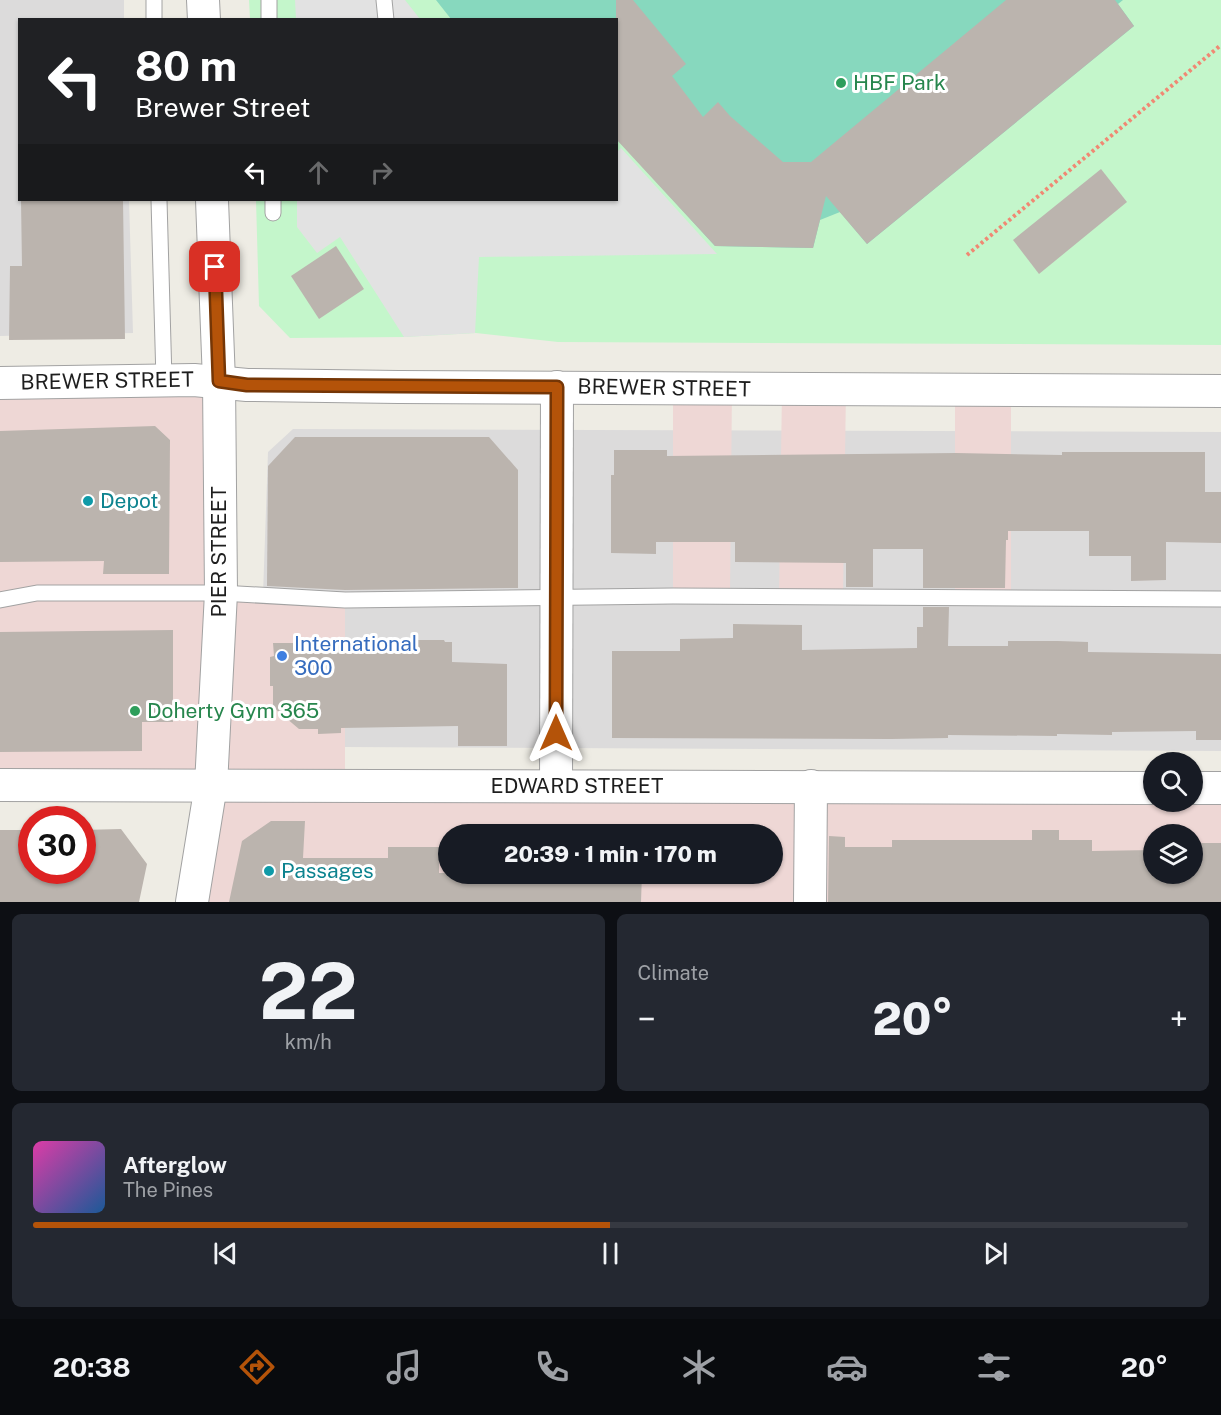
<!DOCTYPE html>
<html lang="en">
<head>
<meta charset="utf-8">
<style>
	:root { --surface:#171b24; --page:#242831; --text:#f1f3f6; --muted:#9ea1a6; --line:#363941; --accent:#b45309 }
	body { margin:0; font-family:"Public Sans",sans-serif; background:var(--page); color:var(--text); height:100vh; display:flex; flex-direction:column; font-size:22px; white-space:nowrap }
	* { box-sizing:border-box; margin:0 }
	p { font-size:20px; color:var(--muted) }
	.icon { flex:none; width:33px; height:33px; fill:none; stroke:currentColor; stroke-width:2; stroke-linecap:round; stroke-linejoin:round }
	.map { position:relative; height:902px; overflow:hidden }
	.details { display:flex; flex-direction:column; gap:12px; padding:12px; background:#0d0f14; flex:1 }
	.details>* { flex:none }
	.top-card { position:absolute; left:18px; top:18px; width:600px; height:183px; border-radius:0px; box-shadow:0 2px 4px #0004; background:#202124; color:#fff; overflow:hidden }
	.tools { position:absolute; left:1143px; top:752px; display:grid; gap:12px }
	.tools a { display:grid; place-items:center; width:60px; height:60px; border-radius:50%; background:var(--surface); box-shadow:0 2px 4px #0004; font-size:30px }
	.speed { position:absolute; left:18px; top:806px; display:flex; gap:12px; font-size:30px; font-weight:700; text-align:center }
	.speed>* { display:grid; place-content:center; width:78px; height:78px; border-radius:50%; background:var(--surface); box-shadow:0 2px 4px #0004; line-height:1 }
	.speed .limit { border:9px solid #d22; background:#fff; color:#111 }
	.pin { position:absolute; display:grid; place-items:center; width:51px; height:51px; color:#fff; margin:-26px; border-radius:12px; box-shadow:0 3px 9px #0006 }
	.me { position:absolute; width:66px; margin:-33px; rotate:0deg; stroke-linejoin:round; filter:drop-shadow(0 0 4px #0008) }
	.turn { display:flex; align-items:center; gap:21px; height:126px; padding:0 18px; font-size:27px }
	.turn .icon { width:78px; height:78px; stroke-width:2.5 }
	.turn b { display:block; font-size:42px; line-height:51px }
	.lanes { display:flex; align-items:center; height:57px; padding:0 18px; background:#0003; justify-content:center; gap:30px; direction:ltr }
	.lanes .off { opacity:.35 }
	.big { font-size:45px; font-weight:800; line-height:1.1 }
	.details .card { flex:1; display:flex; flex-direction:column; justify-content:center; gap:9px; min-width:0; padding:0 21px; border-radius:9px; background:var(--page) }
	.details .dial { align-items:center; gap:0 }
	.dial b { font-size:78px; line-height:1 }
	.song { display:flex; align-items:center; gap:18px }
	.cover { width:72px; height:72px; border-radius:9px; background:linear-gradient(135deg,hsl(320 70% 55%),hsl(210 70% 35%)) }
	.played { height:6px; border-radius:3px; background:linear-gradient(90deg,var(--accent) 50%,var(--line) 50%) }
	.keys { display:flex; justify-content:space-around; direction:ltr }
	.heat { display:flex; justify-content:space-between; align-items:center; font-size:33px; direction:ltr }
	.details .tiles { flex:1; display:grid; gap:12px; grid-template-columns:1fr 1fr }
	.card:last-child { grid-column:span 2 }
	.trip { position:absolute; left:438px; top:824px; width:345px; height:60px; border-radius:30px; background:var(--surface); box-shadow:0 2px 4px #0004; font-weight:800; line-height:60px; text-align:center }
	.menu { display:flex; height:96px; justify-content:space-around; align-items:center; background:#090b0e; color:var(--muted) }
	.menu .icon { width:42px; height:42px }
	.menu .current { color:var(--accent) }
	.menu b { font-size:27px; color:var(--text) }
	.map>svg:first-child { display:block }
</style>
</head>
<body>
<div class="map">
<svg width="1221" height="902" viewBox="0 0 1221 902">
	<rect width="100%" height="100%" fill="#eeece4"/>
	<g fill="#dcdbdb">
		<path d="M 0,0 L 124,0 L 124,19 L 20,20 L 20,200 L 129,200 L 133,333 L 0,336 Z"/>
		<path d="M 293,429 L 1221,432 L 1221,751 L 345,747 L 345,600 L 263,595 L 268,452 Z"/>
	</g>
	<g fill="#eed7d5" fill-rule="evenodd">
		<path d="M 219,381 L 221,593 L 345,600 L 345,785 L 1154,801 L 1192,801 L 1221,788 L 1221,902 L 192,902 L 211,785 L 0,785 L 0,383 ZM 448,834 L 772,834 L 772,873 L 448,873 ZM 1154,834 L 1192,834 L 1192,873 L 1154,873 Z"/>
		<path d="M 673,388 L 732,388 L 730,597 L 673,596 Z"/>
		<path d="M 782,389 L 846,389 L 843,598 L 779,597 Z"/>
		<path d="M 955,390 L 1011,390 L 1011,599 L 955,598 Z"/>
	</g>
	<path fill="#c4f6cb" d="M 249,0 L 1221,0 L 1221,345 L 558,342 L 476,333 L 404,337 L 290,338 L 259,306 L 256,200 L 616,200 L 616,20 L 250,19 Z"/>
	<path fill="#87d8be" d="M 436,0 L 1123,0 L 1118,4 L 1134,26 L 867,244 L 840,212 L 820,220 L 813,248 L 715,246 L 617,139 L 616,20 L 451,19 Z"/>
	<g fill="#e2e2e2">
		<path d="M 295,0 L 405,0 L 420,19 L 296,19 Z"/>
		<path d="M 621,148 L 717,254 L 479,257 L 475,333 L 404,337 L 340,237 L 317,253 L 297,227 L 297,200 L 616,200 L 617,152 Z"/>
	</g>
	<g fill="#bbb4ae">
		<path d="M 616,0 L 633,0 L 686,64 L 672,76 L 703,117 L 718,102 L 730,116 L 783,162 L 811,162 L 1006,0 L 1115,0 L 1134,26 L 867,244 L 826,196 L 813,248 L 715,246 L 616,139 Z"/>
		<path d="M 1101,169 L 1127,202 L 1039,274 L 1013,240 Z"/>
		<path d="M 21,200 L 123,200 L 125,339 L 9,340 L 10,266 L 22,266 Z"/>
		<path d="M 336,246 L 364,289 L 319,319 L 291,276 Z"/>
		<path d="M 155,426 L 170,440 L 169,574 L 103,574 L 104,561 L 0,562 L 0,431 Z"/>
		<path d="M 295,437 L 489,437 L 518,470 L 518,588 L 345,590 L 267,586 L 268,466 Z"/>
		<path d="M 614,450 L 667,450 L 667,456 L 956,453 L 1062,455 L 1062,452 L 1205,452 L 1205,492 L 1221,492 L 1221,543 L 1166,542 L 1166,580 L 1131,581 L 1131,556 L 1089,556 L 1089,531 L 1008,531 L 1008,540 L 1006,540 L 1005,588 L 923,588 L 923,549 L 873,549 L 873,587 L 846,587 L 846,563 L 735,562 L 735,542 L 656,542 L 656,554 L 611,553 L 611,475 L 614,475 Z"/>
		<path d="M 923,607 L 949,607 L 948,646 L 1008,646 L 1008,641 L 1058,641 L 1088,642 L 1088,652 L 1221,654 L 1221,740 L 1196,740 L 1196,731 L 1112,732 L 1112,735 L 1057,734 L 1057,736 L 948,735 L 948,738 L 891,739 L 612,738 L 612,651 L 680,651 L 680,639 L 733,638 L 733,624 L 802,625 L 802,650 L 917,648 L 917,627 L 923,627 Z"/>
		<path d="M 173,630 L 173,722 L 142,722 L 142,751 L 0,752 L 0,632 Z"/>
		<path d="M 348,640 L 444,640 L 445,642 L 452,642 L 452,662 L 507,664 L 507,746 L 458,746 L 458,726 L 341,728 L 341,733 L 318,734 L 318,729 L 299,729 L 273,707 L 273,686 L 270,686 L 270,657 L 274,656 L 273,643 L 348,643 Z"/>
		<path d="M 271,821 L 305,821 L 303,858 L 388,858 L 388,847 L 439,847 L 439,873 L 642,873 L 641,902 L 229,902 L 242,841 Z"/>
		<path d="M 121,829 L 147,864 L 139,902 L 0,902 L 0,830 L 32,830 L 32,870 L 82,870 L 82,830 Z"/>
		<path d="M 1032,830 L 1059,830 L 1059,840 L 1092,840 L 1092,851 L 1153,850 L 1154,848 L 1154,873 L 1192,873 L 1192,843 L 1221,843 L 1221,902 L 828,902 L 829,836 L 845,837 L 845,847 L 892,847 L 892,840 L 1032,840 Z"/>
	</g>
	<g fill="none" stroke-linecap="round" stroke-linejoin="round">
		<defs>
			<g id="lane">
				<path d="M 154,0 L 154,20"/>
				<path d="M 269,0 L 269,20"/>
				<path d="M 384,0 L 386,20"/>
				<path d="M 159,200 L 164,380"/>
				<path d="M 273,200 L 273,213"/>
				<path d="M 0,600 L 37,593 L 221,593 L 345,600 L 673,596 L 1221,599"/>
			</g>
			<g id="street">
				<path d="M 203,0 L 204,20"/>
				<path d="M 0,383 L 194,380 L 247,385 L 398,387 L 1221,391"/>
				<path d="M 0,785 L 1154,788"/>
				<path d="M 556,786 L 557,387"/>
				<path d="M 1192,788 L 1221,788"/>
				<path d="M 192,902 L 211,785 L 221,593 L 219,381 L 212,200"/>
				<path d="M 810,902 L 811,786"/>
			</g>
		</defs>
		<use href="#lane" stroke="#a2a2a2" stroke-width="17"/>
		<use href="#street" stroke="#a2a2a2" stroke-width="34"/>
		<path stroke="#f08873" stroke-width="4" stroke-dasharray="3 3" stroke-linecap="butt" d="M 967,255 L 1221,45"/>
		<use href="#lane" stroke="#fff" stroke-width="15"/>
		<use href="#street" stroke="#fff" stroke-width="32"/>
	</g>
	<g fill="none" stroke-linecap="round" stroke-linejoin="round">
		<defs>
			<path id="route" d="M 215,267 L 219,381 L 247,385 L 557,387 L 556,733"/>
		</defs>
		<use href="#route" stroke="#753606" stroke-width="15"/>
		<use href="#route" stroke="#b45309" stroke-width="10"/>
	</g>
	<g fill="#2e9e5b" stroke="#fff" stroke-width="2">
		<circle cx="841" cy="83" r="6"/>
		<circle cx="135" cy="711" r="6"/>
	</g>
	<g fill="#0f9aa8" stroke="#fff" stroke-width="2">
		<circle cx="88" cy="501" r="6"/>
		<circle cx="269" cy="871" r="6"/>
	</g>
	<circle fill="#3f7fe0" stroke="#fff" stroke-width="2" cx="282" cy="656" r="6"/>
	<g text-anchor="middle" stroke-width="6" stroke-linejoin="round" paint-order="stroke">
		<g font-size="21" fill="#27864d" stroke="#fff" text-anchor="start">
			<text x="853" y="90">HBF Park</text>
			<text x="147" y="718">Doherty Gym 365</text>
		</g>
		<g font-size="21" fill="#1e1e1e" stroke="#fff">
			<text transform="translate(107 381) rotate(-1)" y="7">BREWER STREET</text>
			<text transform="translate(664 388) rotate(1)" y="7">BREWER STREET</text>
			<text transform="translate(219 552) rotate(-90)" y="7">PIER STREET</text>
			<text x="577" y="793">EDWARD STREET</text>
		</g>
		<g font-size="21" fill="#0d838f" stroke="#fff" text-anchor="start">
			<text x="100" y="508">Depot</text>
			<text x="281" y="878">Passages</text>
		</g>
		<g font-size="21" fill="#366cbe" stroke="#fff" text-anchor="start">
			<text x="294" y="651">International<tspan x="294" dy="24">300</tspan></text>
		</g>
	</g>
</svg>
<div class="tools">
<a><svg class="icon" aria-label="search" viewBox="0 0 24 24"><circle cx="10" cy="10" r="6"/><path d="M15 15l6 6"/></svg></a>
<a><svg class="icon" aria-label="layers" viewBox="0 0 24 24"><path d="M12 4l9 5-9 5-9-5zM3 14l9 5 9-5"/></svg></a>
</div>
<div class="speed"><div class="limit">30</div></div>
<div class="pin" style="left:215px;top:267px;background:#d93025"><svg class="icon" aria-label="arrive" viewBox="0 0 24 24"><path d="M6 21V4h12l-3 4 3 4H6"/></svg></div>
<svg class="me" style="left:556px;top:733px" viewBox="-20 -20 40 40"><path d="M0-17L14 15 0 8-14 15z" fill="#b45309" stroke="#fff" stroke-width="4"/></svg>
<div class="trip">20:39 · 1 min · 170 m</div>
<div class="top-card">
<div class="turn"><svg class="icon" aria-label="left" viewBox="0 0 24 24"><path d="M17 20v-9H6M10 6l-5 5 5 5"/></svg><div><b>80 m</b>Brewer Street</div></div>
<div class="lanes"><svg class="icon" aria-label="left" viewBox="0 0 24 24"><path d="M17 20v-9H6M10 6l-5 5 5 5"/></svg><svg class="icon off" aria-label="ahead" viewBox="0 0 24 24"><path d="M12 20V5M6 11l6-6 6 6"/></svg><svg class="icon off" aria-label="right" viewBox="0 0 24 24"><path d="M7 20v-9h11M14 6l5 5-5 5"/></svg></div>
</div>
</div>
<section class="details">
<div class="tiles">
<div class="card dial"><b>22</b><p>km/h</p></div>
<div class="card"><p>Climate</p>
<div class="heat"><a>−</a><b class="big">20°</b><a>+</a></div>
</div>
<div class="card">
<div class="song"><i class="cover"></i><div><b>Afterglow</b><p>The Pines</p></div></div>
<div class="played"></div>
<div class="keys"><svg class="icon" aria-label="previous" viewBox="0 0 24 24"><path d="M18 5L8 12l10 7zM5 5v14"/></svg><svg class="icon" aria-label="pause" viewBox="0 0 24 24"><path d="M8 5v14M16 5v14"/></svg><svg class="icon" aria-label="next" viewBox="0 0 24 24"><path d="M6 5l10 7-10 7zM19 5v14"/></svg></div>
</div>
</div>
</section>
<nav class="menu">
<b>20:38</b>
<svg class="icon current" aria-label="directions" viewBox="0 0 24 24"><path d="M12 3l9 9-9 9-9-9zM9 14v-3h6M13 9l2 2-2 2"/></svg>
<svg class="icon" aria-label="music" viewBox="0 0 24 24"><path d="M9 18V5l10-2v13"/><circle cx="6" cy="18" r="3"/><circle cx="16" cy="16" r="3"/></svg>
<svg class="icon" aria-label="phone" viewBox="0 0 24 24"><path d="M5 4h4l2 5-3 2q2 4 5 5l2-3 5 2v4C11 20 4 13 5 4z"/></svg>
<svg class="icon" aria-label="climate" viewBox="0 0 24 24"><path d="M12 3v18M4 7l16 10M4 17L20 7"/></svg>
<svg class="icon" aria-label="car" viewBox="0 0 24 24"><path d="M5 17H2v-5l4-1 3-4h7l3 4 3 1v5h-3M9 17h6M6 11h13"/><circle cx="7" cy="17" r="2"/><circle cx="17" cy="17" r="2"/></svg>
<svg class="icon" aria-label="filters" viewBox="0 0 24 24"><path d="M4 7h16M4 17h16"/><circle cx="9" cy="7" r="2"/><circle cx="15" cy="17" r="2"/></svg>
<b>20°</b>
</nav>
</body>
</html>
